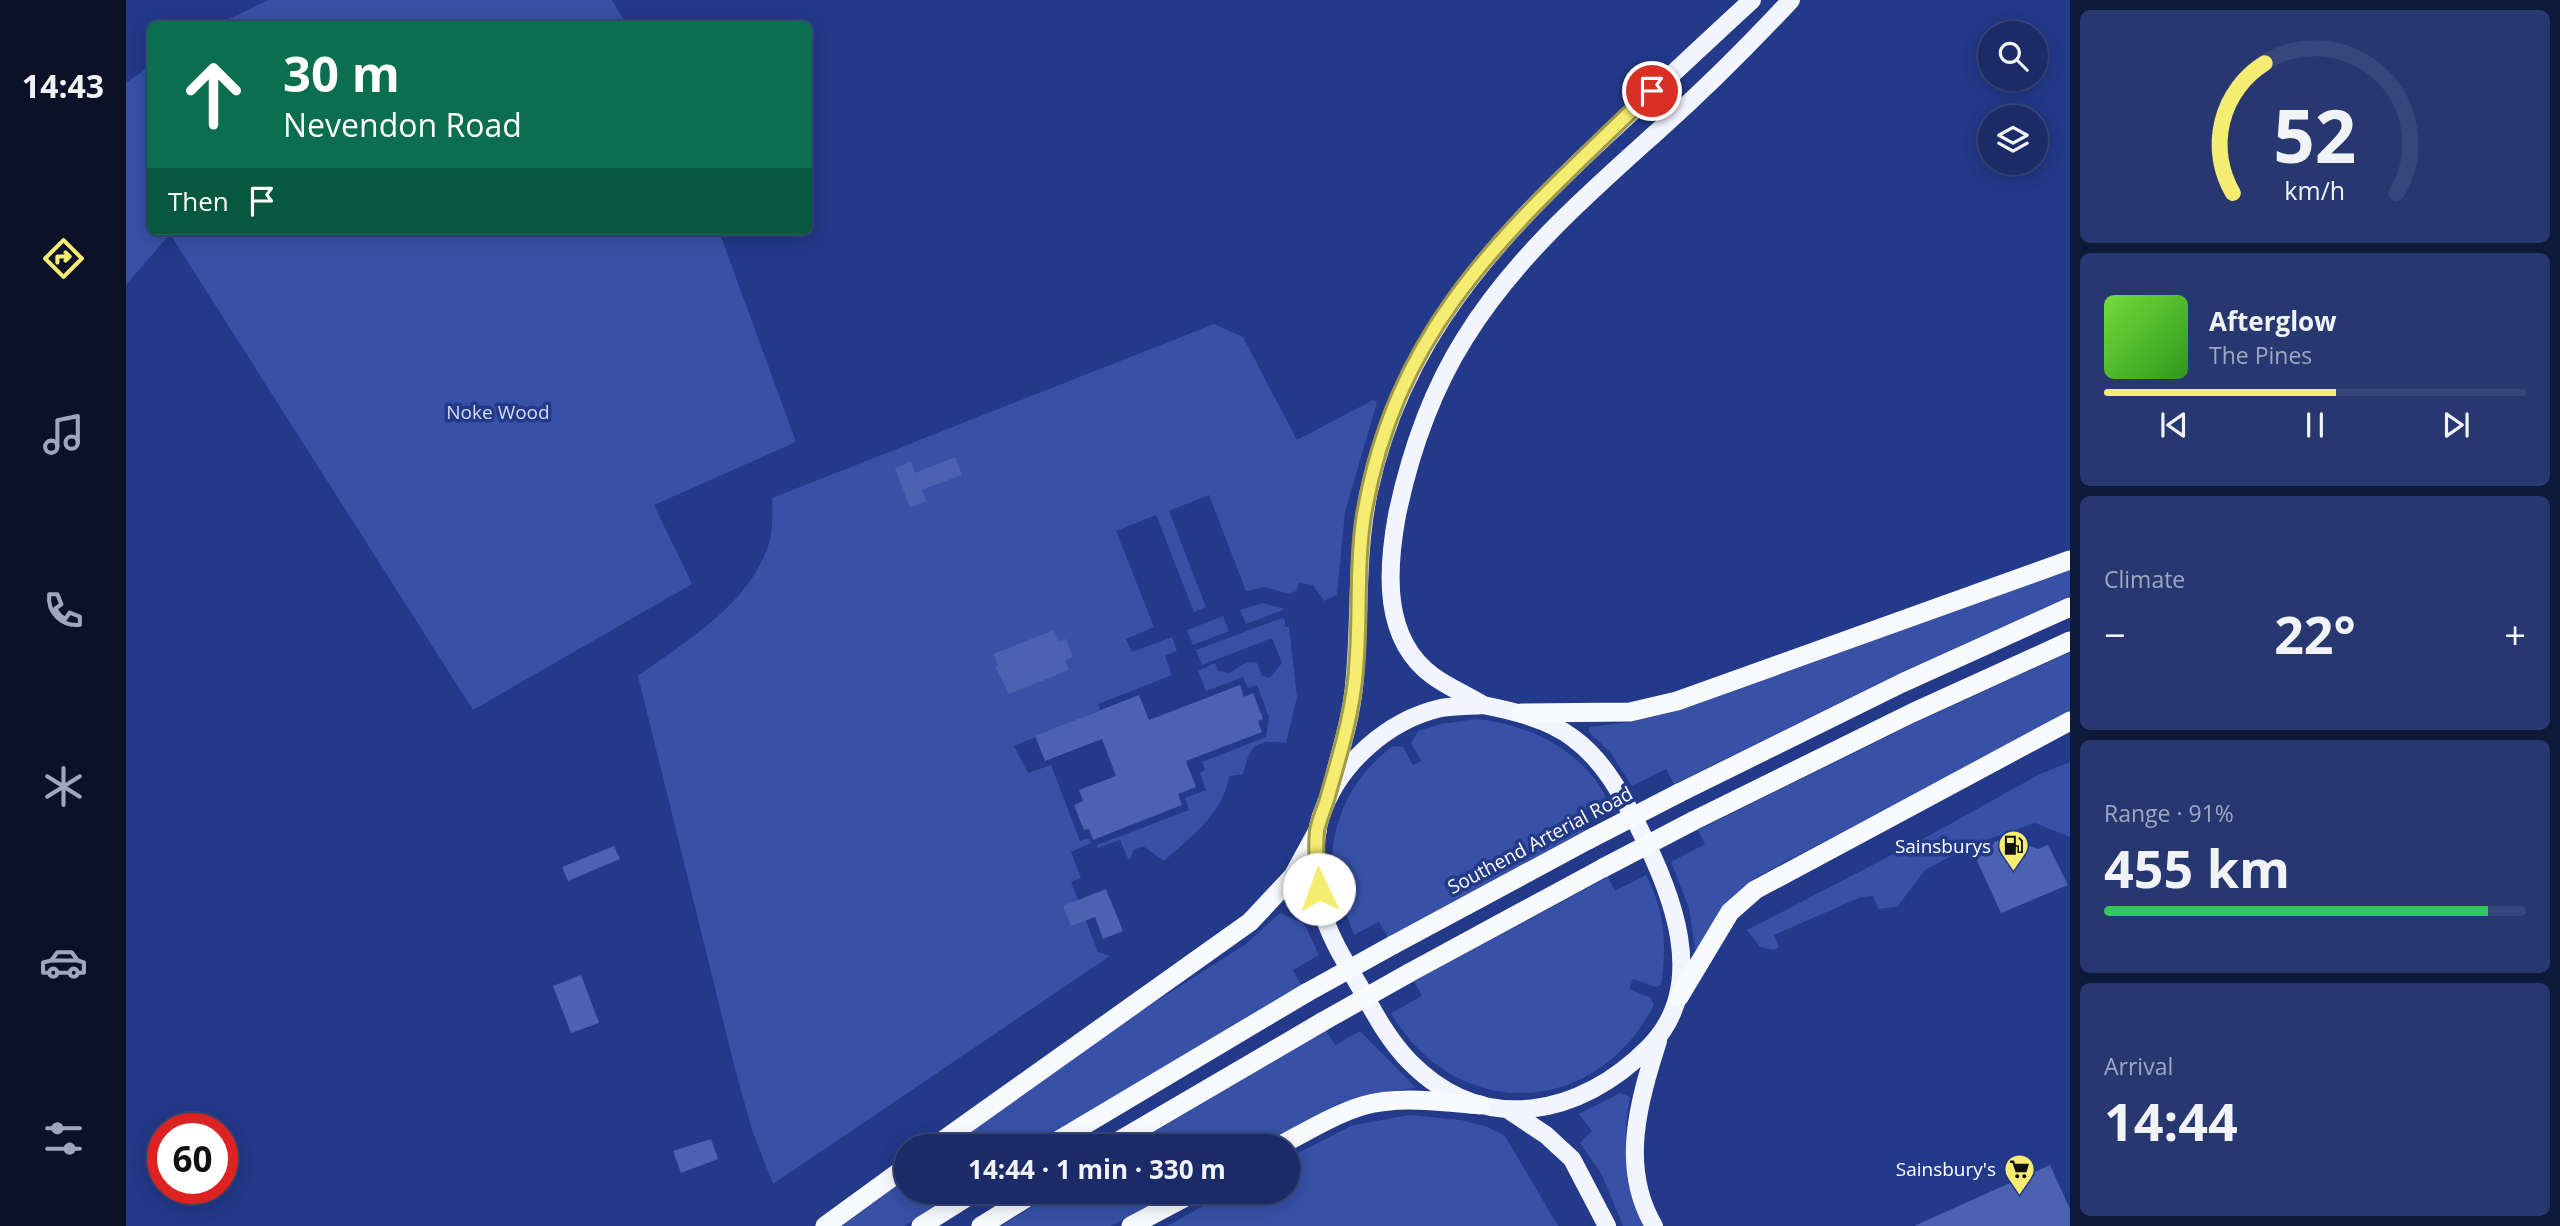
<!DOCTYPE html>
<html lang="en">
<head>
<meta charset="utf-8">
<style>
	:root { --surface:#1a2b67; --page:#273770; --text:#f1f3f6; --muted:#9fa7c0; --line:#38477b; --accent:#f5ec72 }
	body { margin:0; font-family:"Open Sans",sans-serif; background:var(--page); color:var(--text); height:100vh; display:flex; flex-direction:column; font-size:26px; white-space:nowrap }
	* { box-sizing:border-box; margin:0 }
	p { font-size:23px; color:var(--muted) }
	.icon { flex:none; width:38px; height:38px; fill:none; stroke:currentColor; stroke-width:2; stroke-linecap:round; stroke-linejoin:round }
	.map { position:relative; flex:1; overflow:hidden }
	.details { display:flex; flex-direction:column; gap:10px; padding:10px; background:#0e1839; width:490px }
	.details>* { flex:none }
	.banner { position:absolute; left:21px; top:21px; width:665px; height:214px; border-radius:10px; box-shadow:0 4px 18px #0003,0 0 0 2px var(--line); background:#0b6e4f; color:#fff; overflow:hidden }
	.controls { position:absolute; left:1852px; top:21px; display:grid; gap:14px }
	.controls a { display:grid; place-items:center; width:70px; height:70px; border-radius:50%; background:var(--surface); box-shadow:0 4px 18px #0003,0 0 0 2px var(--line); font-size:35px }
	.speed { position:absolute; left:21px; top:1113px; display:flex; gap:14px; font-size:35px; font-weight:700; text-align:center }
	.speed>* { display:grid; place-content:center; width:91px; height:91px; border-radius:50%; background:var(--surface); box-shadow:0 4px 18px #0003,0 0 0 2px var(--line); line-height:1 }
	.speed .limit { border:10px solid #d22; background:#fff; color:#111 }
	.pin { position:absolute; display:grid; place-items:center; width:60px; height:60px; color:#fff; margin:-30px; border:4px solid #fff; border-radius:50%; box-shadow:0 2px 7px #0007 }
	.me { position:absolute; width:77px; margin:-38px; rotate:357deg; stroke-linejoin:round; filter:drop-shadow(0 0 5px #0008) }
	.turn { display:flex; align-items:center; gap:24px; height:147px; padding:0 21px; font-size:32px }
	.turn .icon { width:91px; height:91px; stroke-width:2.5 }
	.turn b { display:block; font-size:49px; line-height:60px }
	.then { display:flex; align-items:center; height:66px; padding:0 21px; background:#0003; gap:14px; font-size:26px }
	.big { font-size:52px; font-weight:700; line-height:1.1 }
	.details .tile { flex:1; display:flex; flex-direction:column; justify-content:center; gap:10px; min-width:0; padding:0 24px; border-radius:10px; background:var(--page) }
	.details .dial { align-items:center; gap:0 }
	.dial svg { height:182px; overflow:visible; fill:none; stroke:var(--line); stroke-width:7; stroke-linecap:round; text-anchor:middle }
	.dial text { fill:var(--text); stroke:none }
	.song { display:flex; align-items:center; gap:21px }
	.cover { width:84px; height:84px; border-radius:10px; background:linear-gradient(135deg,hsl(100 70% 55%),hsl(110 70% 35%)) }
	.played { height:7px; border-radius:4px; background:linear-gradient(90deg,var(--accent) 55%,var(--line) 55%) }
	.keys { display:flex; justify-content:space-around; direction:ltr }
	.heat { display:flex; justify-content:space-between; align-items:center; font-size:38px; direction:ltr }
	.charge { height:10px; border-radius:5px; background:linear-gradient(90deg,#34c759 91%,var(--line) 0) }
	.trip { position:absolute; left:768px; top:1134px; width:406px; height:70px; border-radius:35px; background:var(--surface); box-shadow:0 4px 18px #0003,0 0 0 2px var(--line); font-weight:700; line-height:70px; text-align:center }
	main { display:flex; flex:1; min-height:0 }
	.tabs { display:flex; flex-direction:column; width:126px; justify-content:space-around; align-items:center; background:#0a1129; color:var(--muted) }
	.tabs .icon { width:49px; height:49px }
	.tabs .active { color:var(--accent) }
	.tabs b { font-size:32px; color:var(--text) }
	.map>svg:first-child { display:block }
</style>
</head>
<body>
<main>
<nav class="tabs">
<b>14:43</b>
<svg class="icon active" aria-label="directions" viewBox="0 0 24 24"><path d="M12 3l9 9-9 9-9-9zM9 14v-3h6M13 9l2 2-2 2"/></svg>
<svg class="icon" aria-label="music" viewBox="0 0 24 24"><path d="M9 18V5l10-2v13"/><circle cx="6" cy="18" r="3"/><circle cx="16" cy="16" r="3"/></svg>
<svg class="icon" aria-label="phone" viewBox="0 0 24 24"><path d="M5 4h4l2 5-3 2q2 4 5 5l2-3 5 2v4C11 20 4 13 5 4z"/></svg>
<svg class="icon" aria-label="climate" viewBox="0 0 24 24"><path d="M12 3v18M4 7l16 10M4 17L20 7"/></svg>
<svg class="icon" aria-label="car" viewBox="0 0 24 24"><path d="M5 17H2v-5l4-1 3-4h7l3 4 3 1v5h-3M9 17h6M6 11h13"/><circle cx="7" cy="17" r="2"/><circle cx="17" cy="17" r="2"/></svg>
<svg class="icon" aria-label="filters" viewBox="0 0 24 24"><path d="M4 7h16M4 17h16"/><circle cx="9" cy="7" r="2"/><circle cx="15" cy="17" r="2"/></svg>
</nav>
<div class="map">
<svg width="1944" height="1226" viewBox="0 0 1944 1226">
	<rect width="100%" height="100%" fill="#233989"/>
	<g fill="#3751a6">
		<path d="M 143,0 L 486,0 L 500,24 L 92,24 Z"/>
		<path d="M 24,66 L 24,231 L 593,231 L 670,442 L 528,505 L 566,584 L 347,710 L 44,234 L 0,285 L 0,83 Z"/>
		<path d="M 1088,324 L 1117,337 L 1171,440 L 1247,400 L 1251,402 L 1219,512 L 1211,595 L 1198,601 L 1187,585 L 1173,583 L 1170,591 L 1163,594 L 1139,587 L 1120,591 L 1083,495 L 1043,511 L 1080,607 L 1068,612 L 1030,515 L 990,531 L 1028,627 L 1000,639 L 1006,652 L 1046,637 L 1051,651 L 1039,656 L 1046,675 L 972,704 L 974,710 L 888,746 L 902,773 L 925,765 L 954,841 L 963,838 L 965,843 L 945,852 L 955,878 L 945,882 L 972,952 L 984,956 L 647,1184 L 626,1130 L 608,1065 L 512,676 C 561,640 626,603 644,540 C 647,527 646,511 646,498 Z"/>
		<path d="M 1944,569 L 1944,596 L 1772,674 L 1548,784 L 1540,769 L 1506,786 L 1484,752 L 1463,732 L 1463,727 L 1505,722 L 1555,710 Z"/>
		<path d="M 1137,603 L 1159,609 L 1120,624 L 1114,610 Z"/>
		<path d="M 1097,616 L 1103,631 L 1067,645 L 1061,630 Z"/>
		<path d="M 1156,618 L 1159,619 L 1159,627 L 1163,627 L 1171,697 L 1160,743 C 1128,739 1124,747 1117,774 L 1103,776 C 1098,813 1065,837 1038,861 L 1017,846 L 1008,850 L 1003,861 L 994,840 L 972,848 L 971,845 L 1063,810 L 1059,798 L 1080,790 L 1074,773 L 1079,770 L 1076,762 L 1140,737 L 1143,717 L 1131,685 L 1122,688 L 1117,677 L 1080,691 L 1072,671 L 1089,663 L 1092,671 L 1103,673 C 1114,668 1118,659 1131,663 L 1136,676 L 1144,678 L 1156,663 L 1146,638 L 1076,665 L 1070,650 Z"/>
		<path d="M 1944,652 L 1944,711 L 1631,877 L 1594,910 L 1572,949 L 1569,949 L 1563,908 L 1545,862 L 1579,844 L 1572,830 L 1791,722 Z"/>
		<path d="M 1350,719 C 1404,724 1456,750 1481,799 L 1450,815 L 1458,831 L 1262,937 L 1253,922 L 1228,935 L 1213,893 L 1207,894 C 1200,834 1218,783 1267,746 L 1277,747 L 1287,765 L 1295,761 L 1285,743 L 1292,731 L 1315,724 Z"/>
		<path d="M 1944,762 L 1944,837 L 1909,823 L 1846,845 L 1799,870 L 1771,907 L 1752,909 L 1747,896 L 1735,897 L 1648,935 L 1653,947 L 1648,950 L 1634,947 L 1621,930 L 1808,833 L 1914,774 Z"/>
		<path d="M 1520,875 C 1539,911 1541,945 1535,985 L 1530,987 L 1507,979 L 1503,989 L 1525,998 L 1528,1005 C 1470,1118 1330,1124 1265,1013 L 1296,996 L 1288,981 L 1482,877 L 1489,891 Z"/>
		<path d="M 1154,913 L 1178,923 L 1193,955 L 1167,970 L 1175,985 L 905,1146 L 825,1146 L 1001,1020 L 1120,944 Z"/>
		<path d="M 1200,1030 L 1209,1045 L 1234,1031 L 1290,1088 L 1251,1093 L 1214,1103 L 1132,1146 L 1004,1146 Z"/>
		<path d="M 1494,1093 L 1504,1097 C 1495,1142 1501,1183 1517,1226 L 1497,1226 L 1476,1175 L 1454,1143 L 1466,1131 L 1453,1114 Z"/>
		<path d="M 1284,1115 L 1335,1120 L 1362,1127 L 1379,1136 L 1432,1226 L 1041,1226 L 1102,1192 L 1162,1192 L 1162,1158 L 1227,1125 Z"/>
		<path d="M 780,1179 L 780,1192 L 832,1192 L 778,1226 L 716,1226 Z"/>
		<path d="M 930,1192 L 1048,1192 L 985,1226 L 875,1226 Z"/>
	</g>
	<g fill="#4b62b1">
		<path d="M 829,457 L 836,475 L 796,490 L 800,501 L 784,508 L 769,468 L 785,461 L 789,473 Z"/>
		<path d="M 928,630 L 932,641 L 940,639 L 947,657 L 939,660 L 943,670 L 883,694 L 869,666 L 872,665 L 867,654 Z"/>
		<path d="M 1114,685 L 1118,697 L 1127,693 L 1137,719 L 1132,721 L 1136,732 L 1060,761 L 1070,787 L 1052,794 L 1056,805 L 967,840 L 963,829 L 958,830 L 948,805 L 957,801 L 953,790 L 990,776 L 976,739 L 919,761 L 909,736 L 1013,695 L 1023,720 Z"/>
		<path d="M 1880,837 L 1912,849 L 1922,845 L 1942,885 L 1875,913 L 1847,852 Z"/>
		<path d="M 488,846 L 494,859 L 442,881 L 436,867 Z"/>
		<path d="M 980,889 L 997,931 L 977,939 L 969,917 L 945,926 L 937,906 Z"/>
		<path d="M 455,975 L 473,1023 L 445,1033 L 427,986 Z"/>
		<path d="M 585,1139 L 592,1159 L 555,1173 L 547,1151 Z"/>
		<path d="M 1924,1165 L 1944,1209 L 1944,1226 L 1788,1226 Z"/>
	</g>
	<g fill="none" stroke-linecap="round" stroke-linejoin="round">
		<g stroke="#f3f5fe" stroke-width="18">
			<path d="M 1357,705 C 1387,711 1422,719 1447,738 C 1477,760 1494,792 1511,824 C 1545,890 1585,985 1523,1047 C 1455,1116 1358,1137 1284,1062 C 1263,1041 1248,1013 1234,987 C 1219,962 1202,935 1195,906 C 1190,880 1186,842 1195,816 C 1212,764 1262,720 1315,708 C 1329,706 1344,706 1357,705 Z"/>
			<path d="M 1357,705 C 1341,695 1322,687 1307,676 C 1256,639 1261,570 1271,515 C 1284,453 1305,392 1339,338 C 1389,257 1463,193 1533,130 C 1579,89 1623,45 1665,0"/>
			<path d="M 1206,784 C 1214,752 1225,719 1228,686 C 1235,620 1229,556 1243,491 C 1276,338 1369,240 1479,137 C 1528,91 1577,45 1626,0"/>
			<path d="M 1384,1111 L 1420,1135 L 1446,1159 L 1481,1226"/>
			<path d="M 1528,1226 C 1493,1167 1513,1101 1532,1041"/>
		</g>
		<g stroke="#f9fafe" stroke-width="19">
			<path d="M 1395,713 L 1504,712 L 1551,701 L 1944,560"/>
			<path d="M 1553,793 L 1776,683 L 1944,607"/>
			<path d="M 1567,821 L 1786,713 L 1944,641"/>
			<path d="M 1267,945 L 1462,840"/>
			<path d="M 1283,973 L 1477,868"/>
			<path d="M 1553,997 L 1604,912 L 1629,890 L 1944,721"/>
			<path d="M 809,1146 L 1124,922 L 1167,876 L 1191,832"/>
			<path d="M 923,1146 L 1180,993"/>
			<path d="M 984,1146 L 1196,1022"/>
			<path d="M 1153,1146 C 1180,1132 1207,1115 1236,1106 C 1274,1095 1315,1102 1354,1105"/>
			<path d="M 699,1226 L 780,1167"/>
			<path d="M 795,1226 L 849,1192"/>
			<path d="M 855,1226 L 910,1192"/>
			<path d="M 1005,1226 L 1069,1192"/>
		</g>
		<g stroke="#f9fafe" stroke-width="19">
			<path d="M 1462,840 L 1553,793"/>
			<path d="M 1477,868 L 1567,821"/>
			<path d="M 1180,993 L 1267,945"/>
			<path d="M 1196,1022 L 1283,973"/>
		</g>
	</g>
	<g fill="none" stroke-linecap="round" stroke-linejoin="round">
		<defs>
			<path id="route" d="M 1193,889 C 1191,871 1189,850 1191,831 C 1193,819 1199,808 1202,796 C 1212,761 1223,725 1228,688 C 1236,631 1229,572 1238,515 C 1272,317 1392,222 1526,91"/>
		</defs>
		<use href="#route" stroke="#9f994a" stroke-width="18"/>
		<use href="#route" stroke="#f5ec72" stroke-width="12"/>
	</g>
	<defs>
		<symbol id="fuel-pin" viewBox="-11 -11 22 30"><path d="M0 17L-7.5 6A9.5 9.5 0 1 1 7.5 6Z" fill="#f5ec72" stroke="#233989"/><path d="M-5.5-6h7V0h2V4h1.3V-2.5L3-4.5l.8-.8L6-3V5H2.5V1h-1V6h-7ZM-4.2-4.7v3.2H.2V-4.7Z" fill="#111"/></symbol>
		<symbol id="supermarket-pin" viewBox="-11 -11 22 30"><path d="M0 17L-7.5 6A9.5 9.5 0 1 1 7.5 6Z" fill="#f5ec72" stroke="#233989"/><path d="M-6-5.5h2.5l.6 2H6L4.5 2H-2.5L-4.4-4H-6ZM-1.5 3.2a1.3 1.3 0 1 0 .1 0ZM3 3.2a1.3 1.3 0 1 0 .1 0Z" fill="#111"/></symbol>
	</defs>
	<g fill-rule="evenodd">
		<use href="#fuel-pin" x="1870" y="828" width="35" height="47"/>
		<use href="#supermarket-pin" x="1876" y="1152" width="35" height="47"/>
	</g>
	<g text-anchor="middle" stroke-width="7" stroke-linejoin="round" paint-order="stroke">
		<g font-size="19" fill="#d4dcf7" stroke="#233989">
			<text x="372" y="419">Noke Wood</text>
		</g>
		<g font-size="19" fill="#fff" stroke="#233989">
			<text transform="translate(1414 840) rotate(-28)" y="7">Southend Arterial Road</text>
		</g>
		<g font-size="19" fill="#fff" stroke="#233989" text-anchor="end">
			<text x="1865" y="853">Sainsburys</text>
			<text x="1870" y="1176">Sainsbury's</text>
		</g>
	</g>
</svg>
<div class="controls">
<a><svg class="icon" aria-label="search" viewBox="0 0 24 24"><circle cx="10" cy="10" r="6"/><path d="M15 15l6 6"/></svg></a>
<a><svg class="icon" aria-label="layers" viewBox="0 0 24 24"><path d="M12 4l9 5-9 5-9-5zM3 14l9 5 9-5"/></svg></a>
</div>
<div class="speed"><div class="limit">60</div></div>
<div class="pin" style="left:1526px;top:91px;background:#d93025"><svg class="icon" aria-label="arrive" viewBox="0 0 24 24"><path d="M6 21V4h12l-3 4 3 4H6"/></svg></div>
<svg class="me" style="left:1193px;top:889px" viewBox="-20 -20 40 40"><circle r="19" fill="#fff"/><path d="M0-13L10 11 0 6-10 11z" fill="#f5ec72"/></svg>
<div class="trip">14:44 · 1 min · 330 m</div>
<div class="banner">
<div class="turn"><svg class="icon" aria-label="ahead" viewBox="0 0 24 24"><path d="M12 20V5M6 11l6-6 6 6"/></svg><div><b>30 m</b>Nevendon Road</div></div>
<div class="then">Then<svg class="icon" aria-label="arrive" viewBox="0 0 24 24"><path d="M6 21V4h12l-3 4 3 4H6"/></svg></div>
</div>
</div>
<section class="details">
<div class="tile dial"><svg viewBox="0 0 100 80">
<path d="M14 69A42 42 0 1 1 86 69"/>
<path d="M14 69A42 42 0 0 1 28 12" stroke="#f5ec72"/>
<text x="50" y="56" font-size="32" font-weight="700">52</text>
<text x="50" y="72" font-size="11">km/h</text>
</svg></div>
<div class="tile">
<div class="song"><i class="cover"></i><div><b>Afterglow</b><p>The Pines</p></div></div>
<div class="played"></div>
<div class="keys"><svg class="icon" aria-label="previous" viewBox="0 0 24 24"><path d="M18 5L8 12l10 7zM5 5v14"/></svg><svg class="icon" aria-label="pause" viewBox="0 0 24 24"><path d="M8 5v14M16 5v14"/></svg><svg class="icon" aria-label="next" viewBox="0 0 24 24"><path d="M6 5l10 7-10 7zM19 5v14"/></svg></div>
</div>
<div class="tile"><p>Climate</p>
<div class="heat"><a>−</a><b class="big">22°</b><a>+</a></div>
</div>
<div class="tile"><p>Range · 91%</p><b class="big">455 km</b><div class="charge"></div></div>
<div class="tile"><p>Arrival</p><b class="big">14:44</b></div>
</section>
</main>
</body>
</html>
